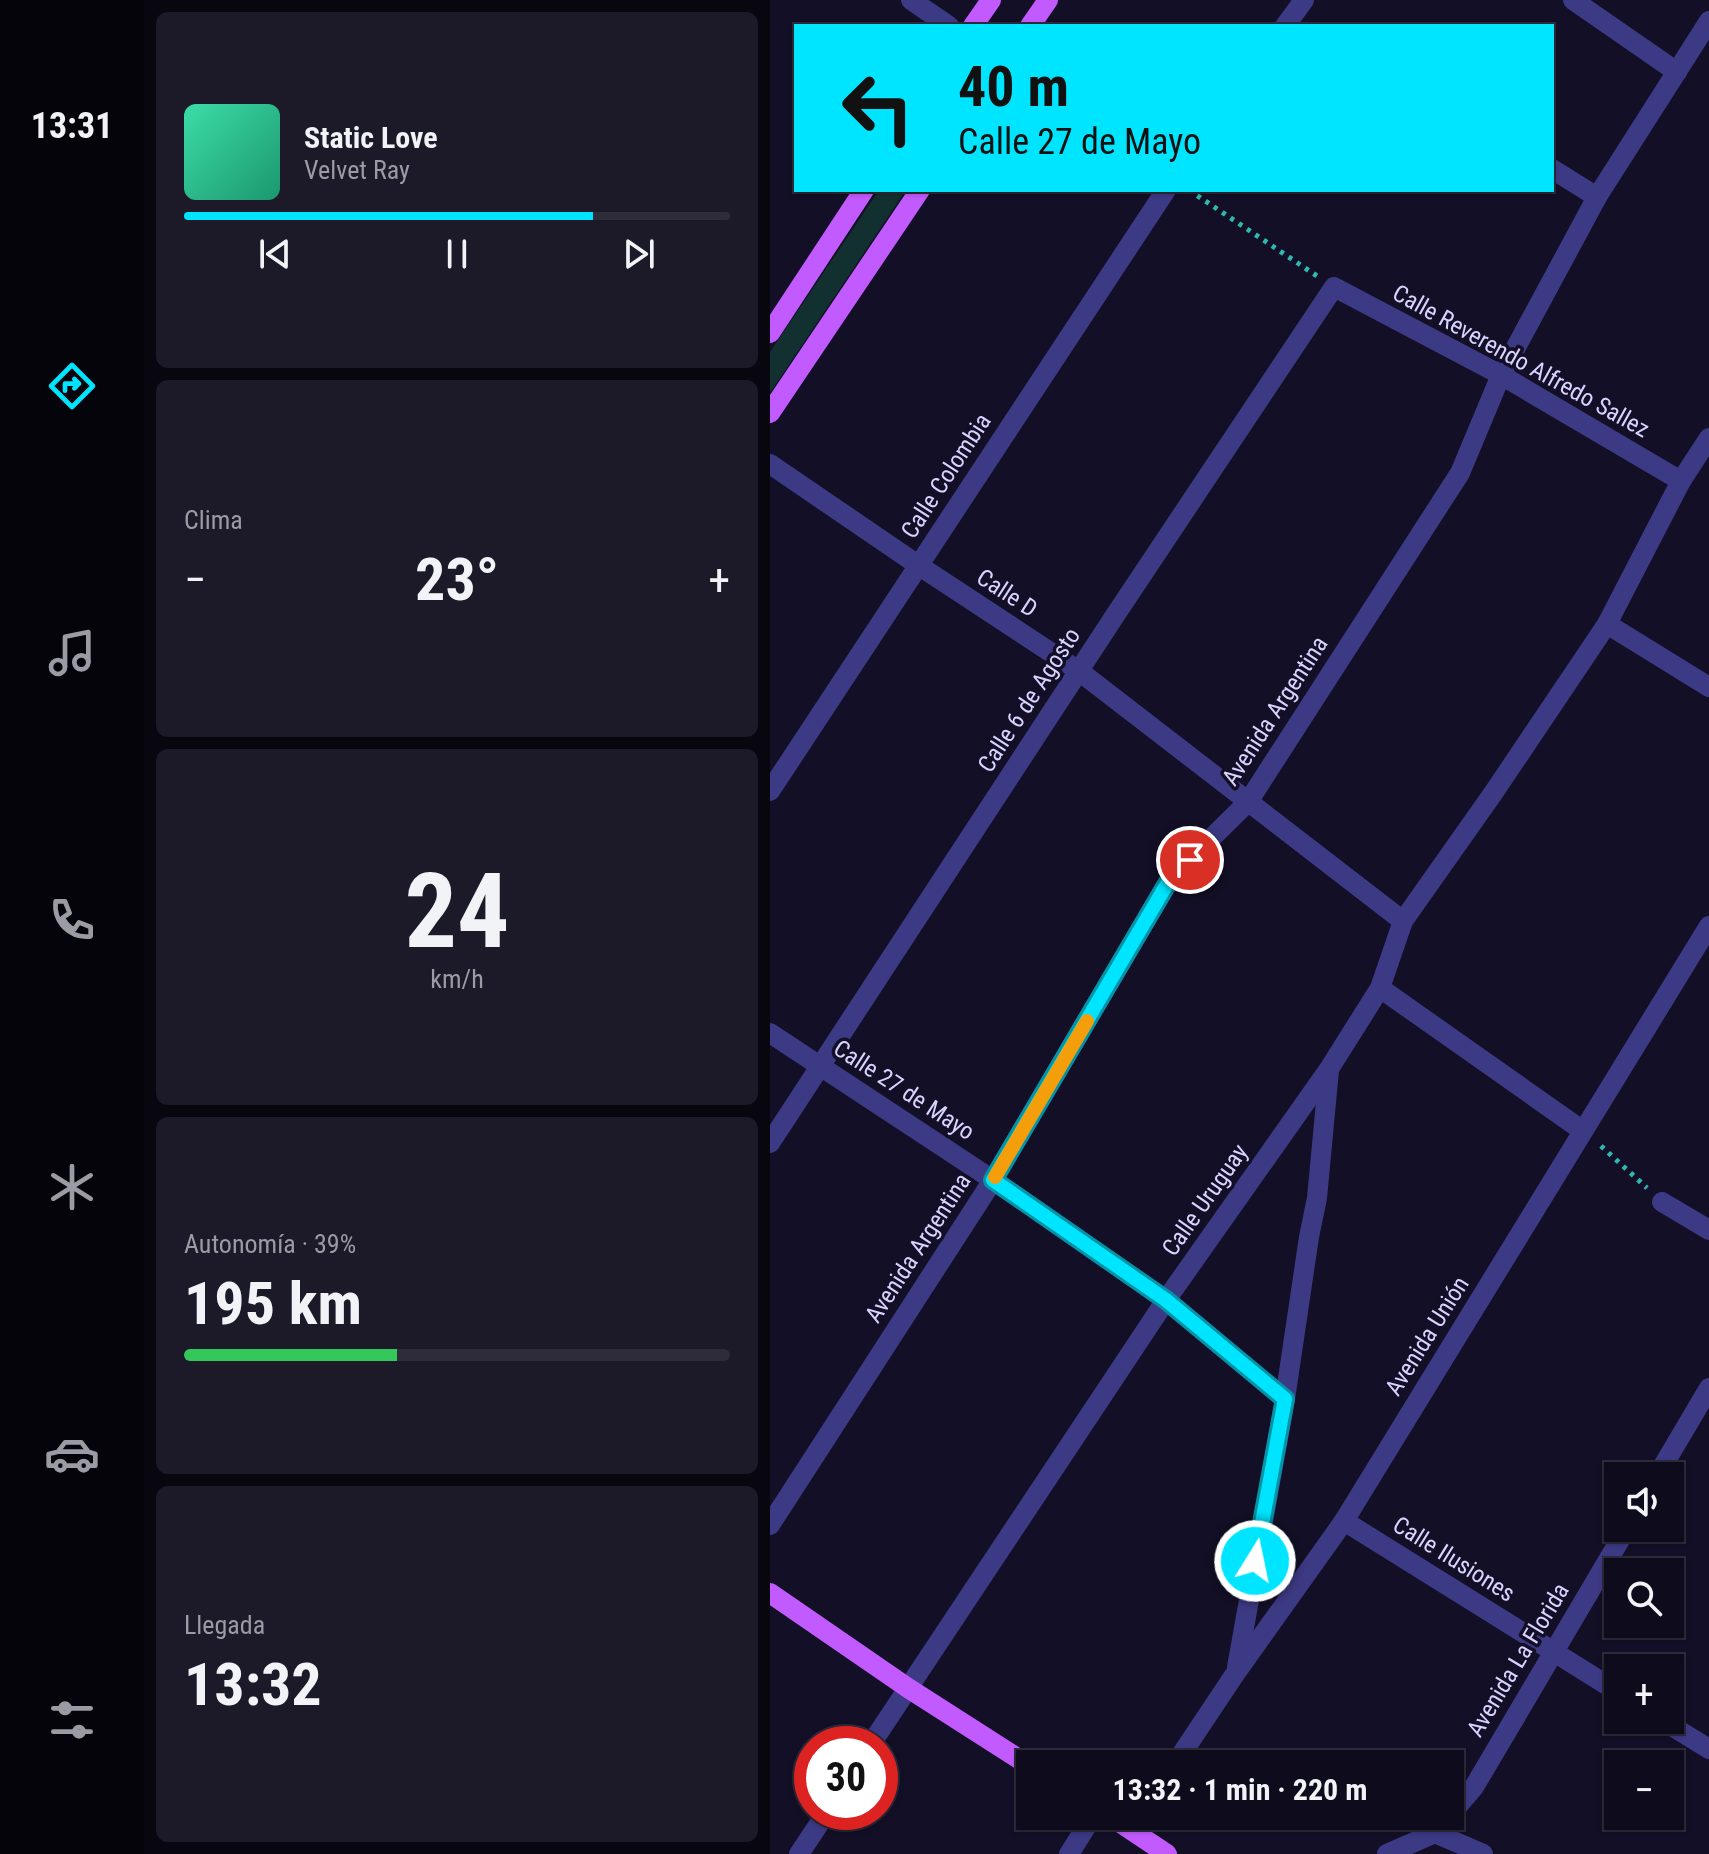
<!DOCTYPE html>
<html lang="es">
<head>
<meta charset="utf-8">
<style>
	:root { --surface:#0e0b1c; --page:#1c1929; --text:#f1f3f6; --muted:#9b9ba3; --line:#2e2b3b; --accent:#00e5ff }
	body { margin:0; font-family:"Roboto Condensed",sans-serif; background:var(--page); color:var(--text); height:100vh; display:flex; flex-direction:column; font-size:30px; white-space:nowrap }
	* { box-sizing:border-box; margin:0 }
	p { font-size:26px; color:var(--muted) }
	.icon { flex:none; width:44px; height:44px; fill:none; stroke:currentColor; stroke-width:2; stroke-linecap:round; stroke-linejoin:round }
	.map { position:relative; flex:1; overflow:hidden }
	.details { display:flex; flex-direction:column; gap:12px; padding:12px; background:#08060f; width:626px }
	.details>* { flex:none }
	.hud { position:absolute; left:24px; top:24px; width:760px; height:168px; border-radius:0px; box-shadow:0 2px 6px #0004,0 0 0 2px var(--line); background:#00e5ff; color:#111; overflow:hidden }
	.controls { position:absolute; left:834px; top:1462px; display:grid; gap:16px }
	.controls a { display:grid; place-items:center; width:80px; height:80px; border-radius:0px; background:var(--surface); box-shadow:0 2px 6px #0004,0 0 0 2px var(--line); font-size:40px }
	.speed { position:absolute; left:24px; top:1726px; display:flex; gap:16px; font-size:40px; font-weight:700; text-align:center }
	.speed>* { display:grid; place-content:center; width:104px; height:104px; border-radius:50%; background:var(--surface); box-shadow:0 2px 6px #0004,0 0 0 2px var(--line); line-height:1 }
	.speed .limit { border:12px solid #d22; background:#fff; color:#111 }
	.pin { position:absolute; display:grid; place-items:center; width:68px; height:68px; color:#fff; margin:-34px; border:4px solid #fff; border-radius:50%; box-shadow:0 2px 8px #0007 }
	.me { position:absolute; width:88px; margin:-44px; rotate:10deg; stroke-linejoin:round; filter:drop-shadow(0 0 6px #0008) }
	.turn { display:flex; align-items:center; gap:28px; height:168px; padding:0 32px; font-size:36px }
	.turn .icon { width:104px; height:104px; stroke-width:2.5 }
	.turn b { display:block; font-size:56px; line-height:68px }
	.big { font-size:60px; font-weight:700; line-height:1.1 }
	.details .tile { flex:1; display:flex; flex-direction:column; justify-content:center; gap:12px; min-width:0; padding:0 28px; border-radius:12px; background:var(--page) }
	.details .dial { align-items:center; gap:0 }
	.dial b { font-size:104px; line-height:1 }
	.song { display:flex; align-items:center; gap:24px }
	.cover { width:96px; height:96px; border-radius:12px; background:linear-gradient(135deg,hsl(160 70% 55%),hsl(160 70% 35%)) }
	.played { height:8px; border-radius:4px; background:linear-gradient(90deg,var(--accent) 75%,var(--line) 75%) }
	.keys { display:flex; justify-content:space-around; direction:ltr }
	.heat { display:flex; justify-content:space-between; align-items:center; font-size:44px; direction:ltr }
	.charge { height:12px; border-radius:6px; background:linear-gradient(90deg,#34c759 39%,var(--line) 0) }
	.trip { position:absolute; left:246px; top:1750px; width:448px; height:80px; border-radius:0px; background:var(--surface); box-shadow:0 2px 6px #0004,0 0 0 2px var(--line); font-weight:700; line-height:80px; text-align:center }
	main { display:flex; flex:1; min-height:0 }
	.dock { display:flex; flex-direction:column; width:144px; justify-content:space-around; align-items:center; background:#06040b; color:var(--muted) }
	.dock .icon { width:56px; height:56px }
	.dock .active { color:var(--accent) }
	.dock b { font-size:36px; color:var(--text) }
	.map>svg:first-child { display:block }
</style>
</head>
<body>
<main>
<nav class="dock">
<b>13:31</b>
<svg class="icon active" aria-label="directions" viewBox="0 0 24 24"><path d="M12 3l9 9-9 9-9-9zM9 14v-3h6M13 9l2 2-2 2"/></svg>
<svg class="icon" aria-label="music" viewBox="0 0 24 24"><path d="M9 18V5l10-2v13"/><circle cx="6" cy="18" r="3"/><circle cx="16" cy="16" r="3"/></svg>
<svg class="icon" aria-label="phone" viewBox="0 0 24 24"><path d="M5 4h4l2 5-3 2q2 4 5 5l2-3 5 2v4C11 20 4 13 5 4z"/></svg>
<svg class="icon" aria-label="climate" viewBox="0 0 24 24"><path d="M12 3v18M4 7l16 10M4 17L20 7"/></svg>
<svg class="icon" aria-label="car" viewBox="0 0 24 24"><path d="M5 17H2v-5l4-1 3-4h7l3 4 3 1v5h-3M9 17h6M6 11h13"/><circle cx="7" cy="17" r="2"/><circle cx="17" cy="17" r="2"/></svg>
<svg class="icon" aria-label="filters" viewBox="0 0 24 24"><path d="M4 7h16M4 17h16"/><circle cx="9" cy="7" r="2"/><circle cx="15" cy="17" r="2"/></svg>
</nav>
<section class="details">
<div class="tile">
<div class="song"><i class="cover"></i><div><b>Static Love</b><p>Velvet Ray</p></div></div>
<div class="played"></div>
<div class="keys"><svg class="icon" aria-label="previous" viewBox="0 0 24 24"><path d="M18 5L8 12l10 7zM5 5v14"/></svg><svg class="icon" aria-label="pause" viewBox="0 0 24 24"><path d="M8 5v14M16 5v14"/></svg><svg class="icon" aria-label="next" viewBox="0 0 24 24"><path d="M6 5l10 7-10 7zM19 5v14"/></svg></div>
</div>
<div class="tile"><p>Clima</p>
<div class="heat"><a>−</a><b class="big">23°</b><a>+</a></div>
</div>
<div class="tile dial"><b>24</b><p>km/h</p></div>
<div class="tile"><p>Autonomía · 39%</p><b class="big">195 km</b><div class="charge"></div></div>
<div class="tile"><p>Llegada</p><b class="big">13:32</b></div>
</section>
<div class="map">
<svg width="939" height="1854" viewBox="0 0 939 1854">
	<rect width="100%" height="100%" fill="#130f26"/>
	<path fill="#12302f" d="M 109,190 L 136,190 L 0,393 L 0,352 Z"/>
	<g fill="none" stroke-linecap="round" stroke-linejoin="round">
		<g stroke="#2fb8b0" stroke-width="5" stroke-dasharray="4 6" stroke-linecap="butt">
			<path d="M 419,190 L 547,276"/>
			<path d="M 831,1146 L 877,1188"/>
		</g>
		<g stroke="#3d3a85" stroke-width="20">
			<path d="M 141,0 L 179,26"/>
			<path d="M 803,0 L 907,72"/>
			<path d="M 515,26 L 534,0"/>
			<path d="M 782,169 L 827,197"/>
			<path d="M 0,464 L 148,565 L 309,671 L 633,921 L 610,988 L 559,1069 L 396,1300 L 101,1744"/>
			<path d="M 837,624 L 939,687"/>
			<path d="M 0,791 L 396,190"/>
			<path d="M 633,921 L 724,792 L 837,624 L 911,481 L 939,438"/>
			<path d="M 610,988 L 813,1131"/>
			<path d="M 0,1033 L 223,1180 L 396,1300 L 515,1399 L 467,1667"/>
			<path d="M 0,1143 L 344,617 L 564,287 L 731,375 L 911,481"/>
			<path d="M 892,1202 L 939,1230"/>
			<path d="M 515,1399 L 539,1237 L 547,1198 L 559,1070"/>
			<path d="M 887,1476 L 939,1388"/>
			<path d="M 574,1521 L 848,1692"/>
			<path d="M 0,1525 L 223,1180 L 400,879 L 478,802 L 690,473 L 731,375 L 827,197 L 939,21"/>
			<path d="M 892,1720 L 939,1749"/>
			<path d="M 405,1764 L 465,1674 L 574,1521 L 939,926"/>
			<path d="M 680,1815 L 704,1787 L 857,1528"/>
			<path d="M 665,1833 L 713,1854"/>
			<path d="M 29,1854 L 57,1812"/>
			<path d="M 299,1854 L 323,1816"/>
			<path d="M 617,1854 L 665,1833 L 680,1816"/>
		</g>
		<g stroke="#c25bff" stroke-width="20">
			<path d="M 203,26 L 221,0"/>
			<path d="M 260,26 L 278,0"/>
			<path d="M 0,333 L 94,190"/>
			<path d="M 0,413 L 150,190"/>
			<path d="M 0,1593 L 138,1688 L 260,1766"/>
			<path d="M 340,1816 L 397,1854"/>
		</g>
	</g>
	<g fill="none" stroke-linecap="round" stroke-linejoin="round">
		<defs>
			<path id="route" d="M 420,860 L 400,879 L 223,1180 L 396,1300 L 515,1399 L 485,1561"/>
		</defs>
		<use href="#route" stroke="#0095a6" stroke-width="20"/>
		<use href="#route" stroke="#00e5ff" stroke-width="14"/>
		<path stroke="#f59e0b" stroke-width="14" d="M 225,1177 L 317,1021"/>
	</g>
	<g text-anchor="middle" stroke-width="7" stroke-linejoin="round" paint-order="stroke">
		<g font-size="24" fill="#d9d4ff" stroke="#130f26">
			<text transform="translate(751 361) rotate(29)" y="8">Calle Reverendo Alfredo Sallez</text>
			<text transform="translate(176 476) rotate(-57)" y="8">Calle Colombia</text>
			<text transform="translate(237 593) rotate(33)" y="8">Calle D</text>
			<text transform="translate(259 700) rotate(-57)" y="8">Calle 6 de Agosto</text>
			<text transform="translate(505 711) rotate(-57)" y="8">Avenida Argentina</text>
			<text transform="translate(134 1090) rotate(33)" y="8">Calle 27 de Mayo</text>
			<text transform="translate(435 1200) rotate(-55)" y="8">Calle Uruguay</text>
			<text transform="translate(148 1248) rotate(-57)" y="8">Avenida Argentina</text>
			<text transform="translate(657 1336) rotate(-58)" y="8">Avenida Unión</text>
			<text transform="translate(684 1559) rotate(32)" y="8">Calle Ilusiones</text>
			<text transform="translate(748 1660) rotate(-59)" y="8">Avenida La Florida</text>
		</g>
	</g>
</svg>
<div class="controls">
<a><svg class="icon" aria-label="sound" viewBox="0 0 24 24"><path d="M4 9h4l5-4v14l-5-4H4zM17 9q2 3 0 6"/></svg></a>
<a><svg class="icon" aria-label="search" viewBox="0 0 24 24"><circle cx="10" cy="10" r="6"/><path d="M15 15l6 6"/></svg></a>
<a>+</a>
<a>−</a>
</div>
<div class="speed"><div class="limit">30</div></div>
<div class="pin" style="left:420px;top:860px;background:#d93025"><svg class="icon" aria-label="arrive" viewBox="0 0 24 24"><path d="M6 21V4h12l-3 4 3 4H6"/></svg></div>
<svg class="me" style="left:485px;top:1561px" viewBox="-20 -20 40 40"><circle r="17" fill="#00e5ff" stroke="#fff" stroke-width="3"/><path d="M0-11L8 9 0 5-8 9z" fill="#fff"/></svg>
<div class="trip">13:32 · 1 min · 220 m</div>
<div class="hud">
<div class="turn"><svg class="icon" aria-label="left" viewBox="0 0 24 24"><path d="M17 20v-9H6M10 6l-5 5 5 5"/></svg><div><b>40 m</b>Calle 27 de Mayo</div></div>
</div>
</div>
</main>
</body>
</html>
